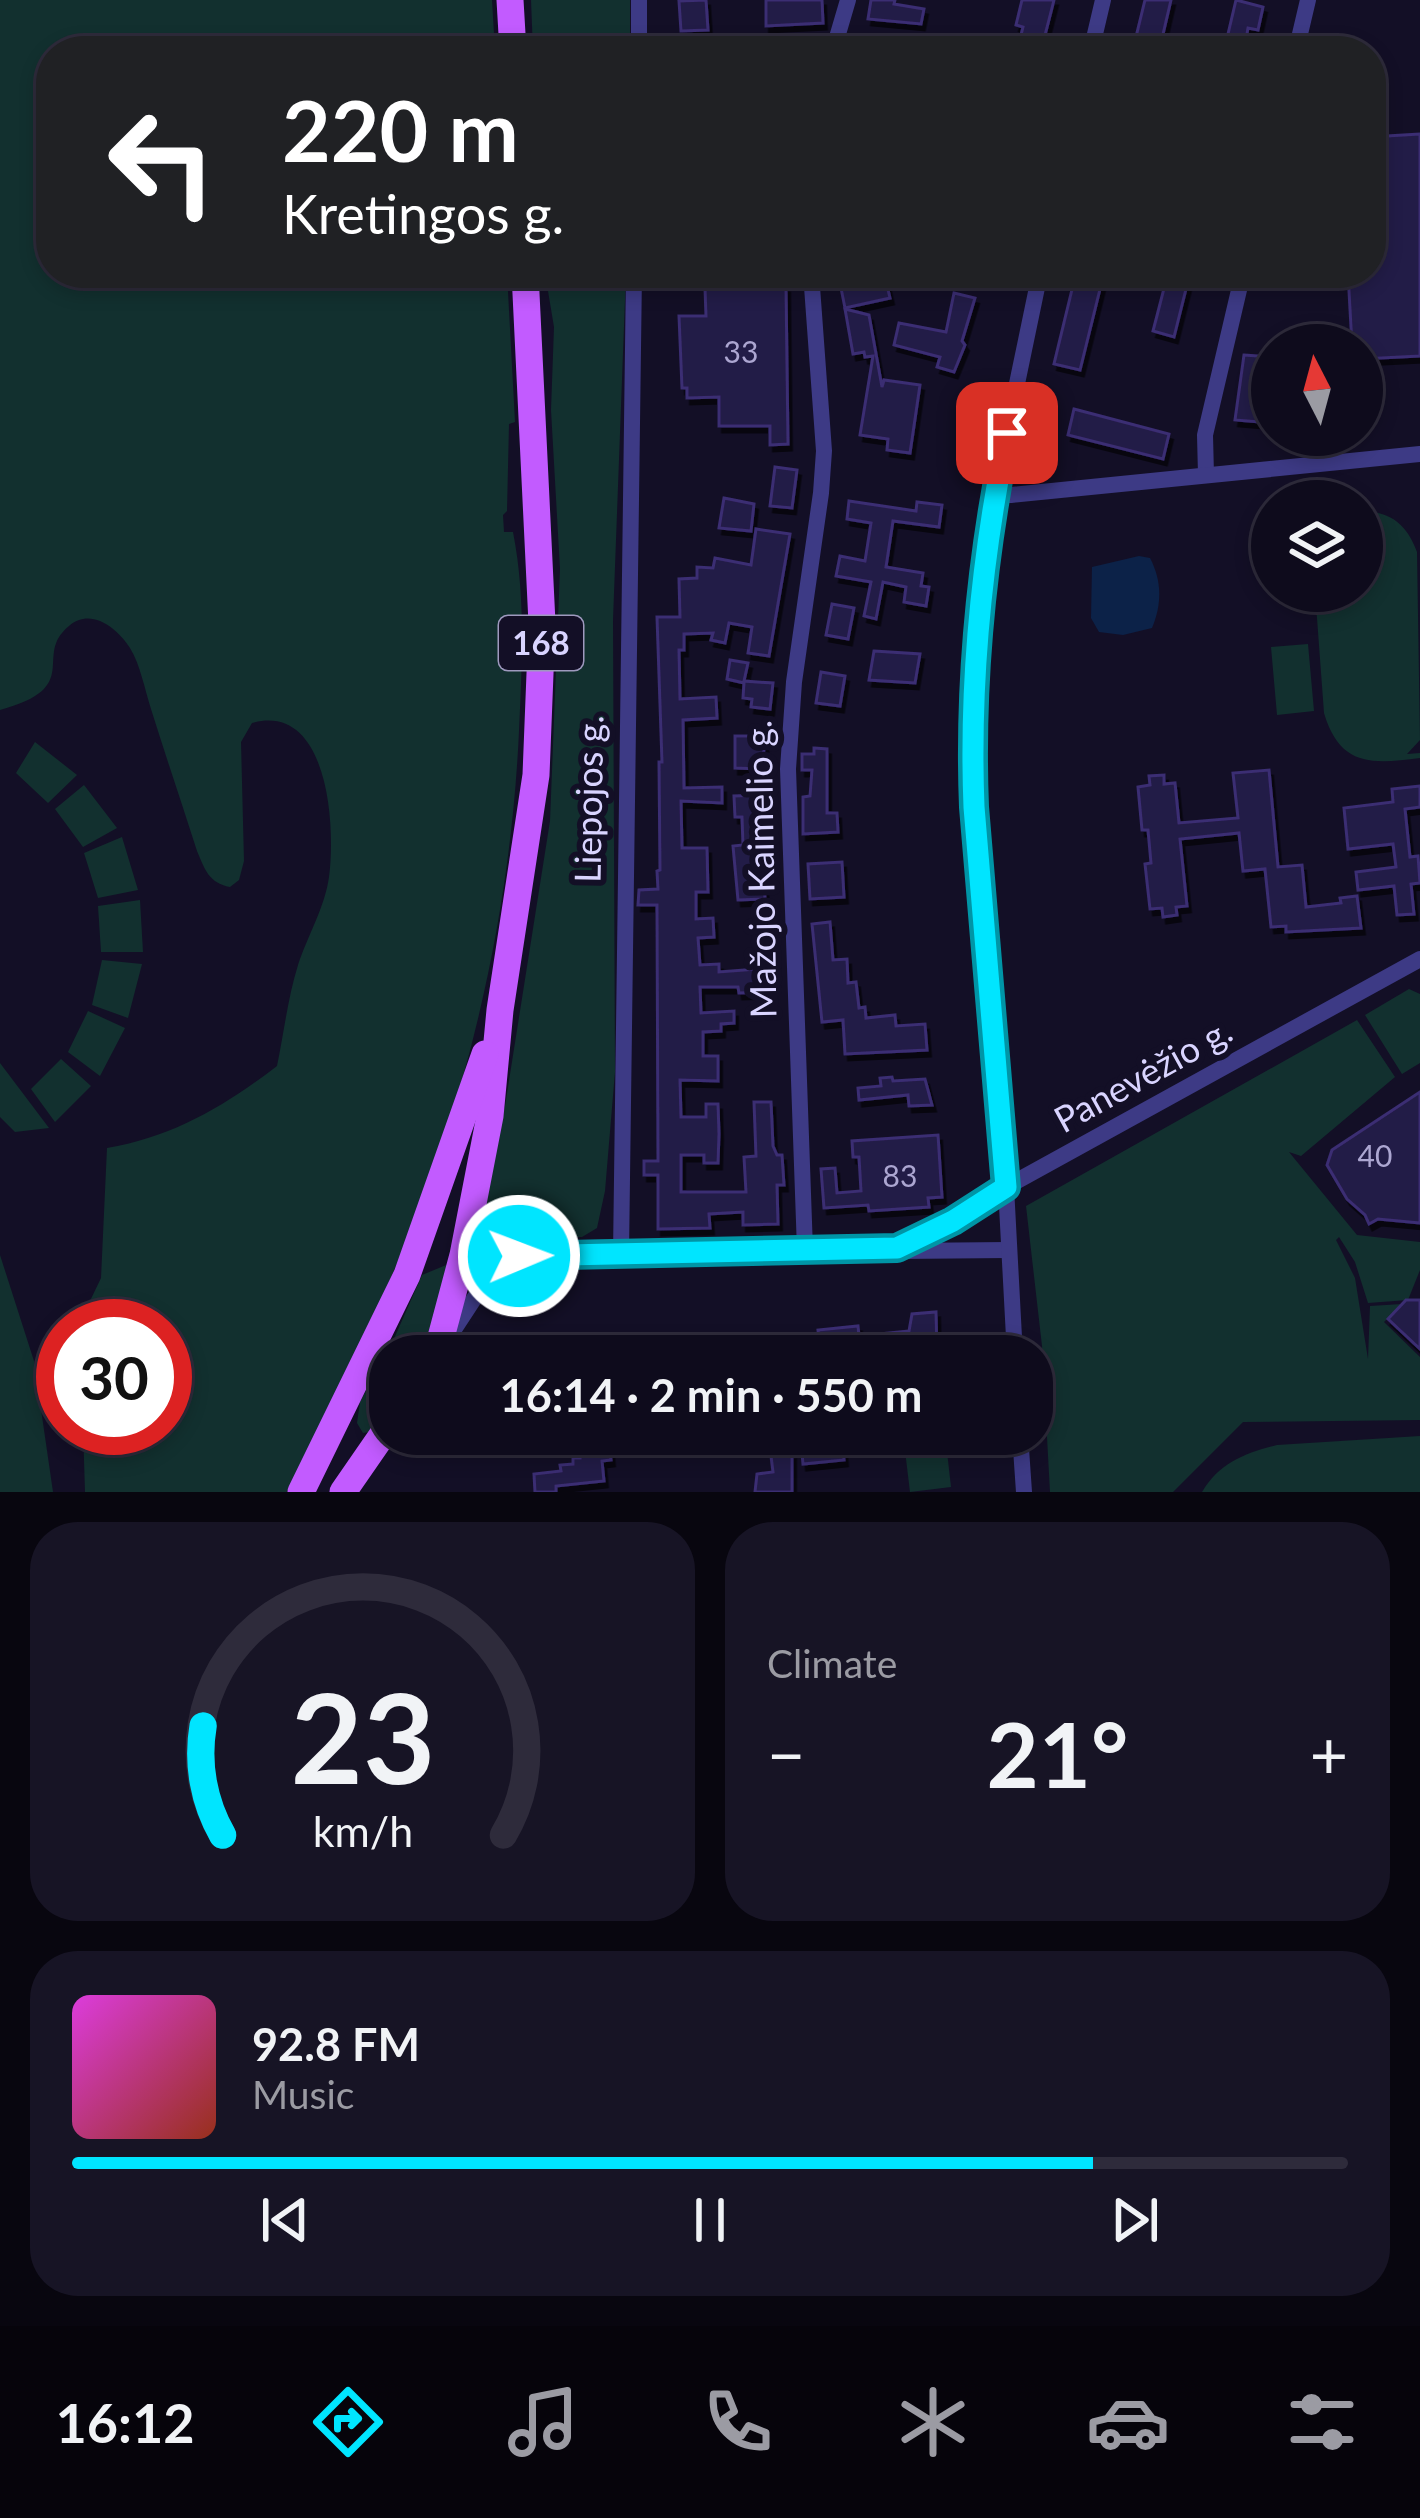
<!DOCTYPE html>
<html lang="en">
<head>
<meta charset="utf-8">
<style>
	:root { --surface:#0e0b1c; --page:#171425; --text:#f1f3f6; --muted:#9b9ba3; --line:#2e2b3b; --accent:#00e5ff }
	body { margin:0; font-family:Lato,sans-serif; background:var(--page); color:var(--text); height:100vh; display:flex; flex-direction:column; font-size:45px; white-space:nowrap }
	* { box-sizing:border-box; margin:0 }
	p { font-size:39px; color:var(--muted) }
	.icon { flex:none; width:66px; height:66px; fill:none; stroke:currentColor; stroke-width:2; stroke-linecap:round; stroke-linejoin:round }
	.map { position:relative; height:1492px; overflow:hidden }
	.side { display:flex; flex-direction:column; gap:30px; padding:30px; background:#08060f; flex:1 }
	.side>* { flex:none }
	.banner { position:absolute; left:36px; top:36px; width:1350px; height:252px; border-radius:48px; box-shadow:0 6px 18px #0003,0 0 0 3px var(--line); background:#202124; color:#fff; overflow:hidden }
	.needle { width:78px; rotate:354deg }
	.buttons { position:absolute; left:1251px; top:324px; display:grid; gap:24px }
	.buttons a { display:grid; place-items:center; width:132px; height:132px; border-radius:50%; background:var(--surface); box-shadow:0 6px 18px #0003,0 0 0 3px var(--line); font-size:60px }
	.speed { position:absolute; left:36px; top:1299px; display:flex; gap:24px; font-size:60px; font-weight:700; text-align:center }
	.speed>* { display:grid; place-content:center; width:156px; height:156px; border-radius:50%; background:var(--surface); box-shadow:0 6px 18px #0003,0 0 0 3px var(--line); line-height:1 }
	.speed .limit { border:18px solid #d22; background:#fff; color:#111 }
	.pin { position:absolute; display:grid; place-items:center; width:102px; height:102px; color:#fff; margin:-51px; border-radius:24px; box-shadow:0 6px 18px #0006 }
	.me { position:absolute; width:132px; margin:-66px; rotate:89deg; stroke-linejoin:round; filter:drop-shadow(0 0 9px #0008) }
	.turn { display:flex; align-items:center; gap:42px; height:252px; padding:0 48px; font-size:54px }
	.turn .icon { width:156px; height:156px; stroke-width:2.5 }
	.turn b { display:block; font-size:84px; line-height:102px }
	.big { font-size:90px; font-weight:700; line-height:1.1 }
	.side .card { flex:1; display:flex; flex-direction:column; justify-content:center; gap:18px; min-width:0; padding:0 42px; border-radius:48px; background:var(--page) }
	.side .dial { align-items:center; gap:0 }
	.dial svg { height:312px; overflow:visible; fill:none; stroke:var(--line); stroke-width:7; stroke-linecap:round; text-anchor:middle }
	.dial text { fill:var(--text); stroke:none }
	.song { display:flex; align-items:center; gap:36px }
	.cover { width:144px; height:144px; border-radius:18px; background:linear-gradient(135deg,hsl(300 70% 55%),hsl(10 70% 35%)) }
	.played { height:12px; border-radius:6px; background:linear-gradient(90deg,var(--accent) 80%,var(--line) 80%) }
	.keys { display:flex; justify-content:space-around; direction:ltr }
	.heat { display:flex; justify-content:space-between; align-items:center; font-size:66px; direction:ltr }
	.side .tiles { flex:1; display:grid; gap:30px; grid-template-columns:1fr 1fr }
	.card:last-child { grid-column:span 2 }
	.trip { position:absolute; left:369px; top:1335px; width:684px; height:120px; border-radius:48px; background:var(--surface); box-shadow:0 6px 18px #0003,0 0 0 3px var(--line); font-weight:700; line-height:120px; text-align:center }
	.tabs { display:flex; height:192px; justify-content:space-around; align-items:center; background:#06040b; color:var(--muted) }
	.tabs .icon { width:84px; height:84px }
	.tabs .selected { color:var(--accent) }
	.tabs b { font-size:54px; color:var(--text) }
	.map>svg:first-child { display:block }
</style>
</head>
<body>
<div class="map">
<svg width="1420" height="1492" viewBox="0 0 1420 1492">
	<defs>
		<filter id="shadow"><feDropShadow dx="3.5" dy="6" stdDeviation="0" flood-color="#0009"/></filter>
	</defs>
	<rect width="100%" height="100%" fill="#130f26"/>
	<g fill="#12302f">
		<path d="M 0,0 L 492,0 L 495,51 L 51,51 L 51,273 L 507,273 L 515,422 L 509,424 L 507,511 L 503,515 L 504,532 L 513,532 C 526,598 522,664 519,731 C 511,908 470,1091 401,1254 C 367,1335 326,1413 287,1492 L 85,1492 L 83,1428 L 165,1428 L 165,1326 L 78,1326 L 101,1278 L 107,1148 C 173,1137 225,1106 277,1066 C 284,1032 288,997 298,965 C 307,937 325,907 329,877 C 336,825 328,702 252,723 L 241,742 L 244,861 L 239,880 L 230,887 C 209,883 205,870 197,851 C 182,804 166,757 151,709 C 145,690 140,664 130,648 C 117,628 91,607 69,626 C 32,656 85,687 0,710 Z"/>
		<path d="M 531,0 L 630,0 L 630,51 L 533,51 Z"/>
		<path d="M 545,273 L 626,273 L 613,620 L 615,1072 L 605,1191 L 597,1228 L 582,1237 L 497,1239 L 484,1222 L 482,1212 L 505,1106 L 550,821 L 560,569 L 551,410 L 554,327 Z"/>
		<path d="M 1362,511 C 1392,512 1407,525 1417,552 L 1420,740 L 1407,754 L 1420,753 L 1420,758 C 1372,764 1340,767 1324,713 L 1315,591 L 1362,591 Z"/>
		<path d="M 1308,644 L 1314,711 L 1277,715 L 1271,647 Z"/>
		<path d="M 35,742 L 77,775 L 48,803 L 16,773 Z"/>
		<path d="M 84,785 L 117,828 L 83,847 L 55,809 Z"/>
		<path d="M 122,837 L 138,890 L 98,898 L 84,853 Z"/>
		<path d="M 140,900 L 143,952 L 101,952 L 98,906 Z"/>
		<path d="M 102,960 L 142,964 L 128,1018 L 92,1005 Z"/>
		<path d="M 1409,989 L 1420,994 L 1420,1063 L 1402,1074 L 1365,1015 Z"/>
		<path d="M 88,1011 L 125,1028 L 100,1076 L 68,1052 Z"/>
		<path d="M 1357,1020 L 1395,1077 L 1301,1156 L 1289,1152 L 1357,1235 L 1420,1242 L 1420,1270 L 1408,1300 L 1368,1303 L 1355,1262 L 1339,1237 L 1336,1240 L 1355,1278 L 1368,1359 L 1370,1306 L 1402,1304 L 1384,1322 L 1420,1357 L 1420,1420 L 1243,1422 L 1173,1492 L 1050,1492 L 1042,1346 L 1026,1206 Z"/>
		<path d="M 61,1059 L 91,1086 L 55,1122 L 31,1089 Z"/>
		<path d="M 0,1063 L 49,1128 L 15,1132 L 0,1117 Z"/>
		<path d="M 0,1255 L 34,1361 L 53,1492 L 0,1492 Z"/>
		<path d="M 451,1263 L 442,1310 L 419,1356 L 390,1356 L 390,1403 L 370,1432 L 363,1433 L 357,1423 L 360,1402 L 393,1341 L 422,1275 Z"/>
		<path d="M 903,1434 L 945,1434 L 951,1487 L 910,1492 Z"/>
		<path d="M 1420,1436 L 1420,1492 L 1202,1492 C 1219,1463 1245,1453 1277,1445 Z"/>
	</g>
	<path fill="#0c2248" d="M 1139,556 L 1150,558 C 1162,581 1162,604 1152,628 L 1123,635 L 1099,632 L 1091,618 L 1092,567 Z"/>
	<g fill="#241b47" stroke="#3b2d73" stroke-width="3" filter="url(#shadow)">
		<path d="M 706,0 L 708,30 L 681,31 L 679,1 Z"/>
		<path d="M 766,0 L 822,0 L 823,23 L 766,26 Z"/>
		<path d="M 871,0 L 895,0 L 894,4 L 924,9 L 921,24 L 868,19 Z"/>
		<path d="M 1022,0 L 1054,0 L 1043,43 L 1020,39 L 1023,27 L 1016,25 Z"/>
		<path d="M 1145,0 L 1171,0 L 1160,47 L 1135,41 Z"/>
		<path d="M 1236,0 L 1263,7 L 1258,30 L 1248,28 L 1244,51 L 1224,51 Z"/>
		<path d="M 1420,134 L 1420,356 L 1362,359 L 1362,345 L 1352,345 L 1348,273 L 1371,273 L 1371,137 Z"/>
		<path d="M 1076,273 L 1104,273 L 1080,370 L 1054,364 Z"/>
		<path d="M 1168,273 L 1190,273 L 1174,337 L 1153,331 Z"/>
		<path d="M 886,281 L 890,298 L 845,308 L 841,288 Z"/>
		<path d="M 786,287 L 788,444 L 770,445 L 770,426 L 719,426 L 719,397 L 687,398 L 687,388 L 682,388 L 679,316 L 706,316 L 705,288 Z"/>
		<path d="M 954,293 L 975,298 L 962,341 L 965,345 L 954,372 L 937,367 L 940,357 L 894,345 L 899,323 L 946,332 Z"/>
		<path d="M 845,309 L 869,315 L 882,387 L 884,380 L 920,385 L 910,453 L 887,450 L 888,439 L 860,435 L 873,356 L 865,357 L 864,352 L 853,354 Z"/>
		<path d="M 1244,355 L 1271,357 L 1268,403 L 1272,403 L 1272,423 L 1235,420 Z"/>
		<path d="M 1074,409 L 1169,434 L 1163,459 L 1068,435 Z"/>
		<path d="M 775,467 L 797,470 L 792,508 L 770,506 Z"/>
		<path d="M 724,498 L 754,504 L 751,531 L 719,528 Z"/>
		<path d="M 849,501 L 916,511 L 917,502 L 942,505 L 939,527 L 893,521 L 886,567 L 923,573 L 921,586 L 929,587 L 926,606 L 904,602 L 906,587 L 883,582 L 876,619 L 864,616 L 871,582 L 836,576 L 840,556 L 865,561 L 871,523 L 847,519 Z"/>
		<path d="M 756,529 L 790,534 L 769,656 L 748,653 L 752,627 L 729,623 L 725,643 L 711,640 L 713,633 L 684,634 L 684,650 L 679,650 L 680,699 L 716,697 L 717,718 L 683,720 L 684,788 L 722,787 L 722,803 L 681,801 L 682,848 L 707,848 L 708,892 L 696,892 L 696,919 L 713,918 L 714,937 L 698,938 L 700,965 L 719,964 L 719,972 L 769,968 L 770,992 L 739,993 L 738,987 L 700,987 L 701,1013 L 734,1011 L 734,1023 L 721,1024 L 721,1031 L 703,1032 L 703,1056 L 718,1056 L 718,1081 L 680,1080 L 681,1117 L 706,1117 L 706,1104 L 718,1104 L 719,1134 L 718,1163 L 704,1163 L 704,1155 L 681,1155 L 681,1192 L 746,1192 L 744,1157 L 756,1156 L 754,1102 L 771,1102 L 773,1146 L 777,1155 L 782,1155 L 784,1185 L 777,1185 L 778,1224 L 743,1225 L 743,1212 L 709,1214 L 710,1228 L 658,1229 L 658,1175 L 644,1175 L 644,1161 L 658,1161 L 657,905 L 638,905 L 639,890 L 658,889 L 657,871 L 660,870 L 659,762 L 662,762 L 657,617 L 680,617 L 679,579 L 697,578 L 697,567 L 713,568 L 715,558 L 751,565 Z"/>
		<path d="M 832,604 L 854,608 L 848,639 L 826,635 Z"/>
		<path d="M 874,651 L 920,654 L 915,683 L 869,680 Z"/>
		<path d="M 730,660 L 748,663 L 744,681 L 773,683 L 770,709 L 751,707 L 752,699 L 743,698 L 744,683 L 727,679 Z"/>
		<path d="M 821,672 L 845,676 L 840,706 L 816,703 Z"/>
		<path d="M 735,736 L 766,736 L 761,769 L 735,768 Z"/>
		<path d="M 814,748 L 827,749 L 827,813 L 837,813 L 838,832 L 803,834 L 803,797 L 810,796 L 812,770 L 802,770 L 802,754 L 814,754 Z"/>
		<path d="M 1269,770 L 1278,867 L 1302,865 L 1306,907 L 1341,903 L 1340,898 L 1357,896 L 1361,928 L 1286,932 L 1286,926 L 1271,927 L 1265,869 L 1243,871 L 1239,833 L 1180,839 L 1187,906 L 1176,907 L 1177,915 L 1163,917 L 1162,908 L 1150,909 L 1145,864 L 1151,863 L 1148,830 L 1142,830 L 1138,787 L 1150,785 L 1149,776 L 1164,775 L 1164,784 L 1175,783 L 1179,823 L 1238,818 L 1233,773 Z"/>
		<path d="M 1420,786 L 1420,807 L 1405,809 L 1410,857 L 1418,856 L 1420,883 L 1411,884 L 1414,914 L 1397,915 L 1394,886 L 1358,890 L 1356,872 L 1396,867 L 1393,844 L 1348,849 L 1344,808 L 1393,802 L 1392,789 Z"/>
		<path d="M 762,795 L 758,883 L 764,883 L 765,899 L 738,900 L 733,846 L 743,845 L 742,817 L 735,817 L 734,796 Z"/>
		<path d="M 842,862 L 844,897 L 810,899 L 808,864 Z"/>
		<path d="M 830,922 L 833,960 L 847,959 L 848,983 L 856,982 L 859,1008 L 865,1007 L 866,1018 L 895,1015 L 896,1026 L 925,1024 L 927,1050 L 845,1054 L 843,1020 L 822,1022 L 812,924 Z"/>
		<path d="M 892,1077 L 893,1081 L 925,1079 L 932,1105 L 909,1106 L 908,1095 L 859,1100 L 858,1088 L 881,1086 L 880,1078 Z"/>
		<path d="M 1420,1092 L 1420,1223 L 1378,1219 L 1369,1224 L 1365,1215 L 1347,1199 L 1327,1165 L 1332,1150 Z"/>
		<path d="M 938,1135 L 942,1197 L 928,1198 L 929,1207 L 869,1211 L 868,1205 L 824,1208 L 821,1169 L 835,1168 L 837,1193 L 861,1191 L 859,1157 L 853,1157 L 852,1141 Z"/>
		<path d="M 1406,1300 L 1420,1300 L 1420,1349 L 1388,1319 Z"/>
		<path d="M 936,1312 L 937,1353 L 825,1356 L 825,1347 L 820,1348 L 818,1330 L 858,1326 L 859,1336 L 909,1331 L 912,1314 Z"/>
		<path d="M 578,1434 L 605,1434 L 609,1438 L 611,1460 L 602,1461 L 604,1481 L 556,1486 L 556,1492 L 535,1492 L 534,1474 L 561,1471 L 560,1465 L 573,1464 L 573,1458 L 580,1458 Z"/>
		<path d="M 812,1434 L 842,1434 L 844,1460 L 803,1464 L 801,1442 L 812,1441 Z"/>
		<path d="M 792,1454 L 792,1492 L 755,1492 L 757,1474 L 773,1472 L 771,1456 Z"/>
	</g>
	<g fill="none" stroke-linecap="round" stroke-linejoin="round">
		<g stroke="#3d3a85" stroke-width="16">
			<path d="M 639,51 L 639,0"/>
			<path d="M 833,51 L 848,0"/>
			<path d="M 1091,51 L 1103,0"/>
			<path d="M 1296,51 L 1308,0"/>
			<path d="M 1206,475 L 1205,435 L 1243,273"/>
			<path d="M 994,492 L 1011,495 L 1420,454"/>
			<path d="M 471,1214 L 489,1239 L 513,1253"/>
			<path d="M 897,1248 L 953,1221 L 1006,1187 L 1420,959"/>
			<path d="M 805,1250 L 788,769 L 794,682 L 821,493 L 824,451 L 811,273"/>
			<path d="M 621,1254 L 634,273"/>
			<path d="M 463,1255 L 1009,1250"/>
			<path d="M 447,1340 L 485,1282 L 519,1257"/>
			<path d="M 1015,1356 L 1006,1187 L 974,807 L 973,703 L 992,504 L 1040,273"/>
			<path d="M 1020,1434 L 1024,1492"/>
		</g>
		<g stroke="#c25bff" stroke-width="27">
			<path d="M 510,0 L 513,51"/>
			<path d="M 436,1356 L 463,1255 L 490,1116 L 500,1010 L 536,775 L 542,623 L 525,273"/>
			<path d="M 301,1492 L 407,1275 L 485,1054"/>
			<path d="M 343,1492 L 390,1424"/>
		</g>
	</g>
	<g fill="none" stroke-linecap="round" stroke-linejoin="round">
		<defs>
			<path id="route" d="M 519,1256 L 897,1248 L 953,1221 L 1006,1187 L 974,807 C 969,681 982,556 1007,433"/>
		</defs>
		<use href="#route" stroke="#0095a6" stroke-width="30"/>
		<use href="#route" stroke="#00e5ff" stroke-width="21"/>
	</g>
	<g text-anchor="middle" stroke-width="12" stroke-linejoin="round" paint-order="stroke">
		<g font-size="30" fill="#aca6d1">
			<text x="741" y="363">33</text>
			<text x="1375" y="1167">40</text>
			<text x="900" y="1187">83</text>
		</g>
		<rect fill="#130f26" stroke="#9e99be" stroke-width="3" x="499" y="616" width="84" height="54" rx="9"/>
		<g font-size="33" font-weight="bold" fill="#d9d4ff">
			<text x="541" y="655">168</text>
		</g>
		<g font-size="36" fill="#d9d4ff" stroke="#130f26">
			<text transform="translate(589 799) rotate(-89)" y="13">Liepojos g.</text>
			<text transform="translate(761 869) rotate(-91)" y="13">Mažojo Kaimelio g.</text>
			<text transform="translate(1143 1075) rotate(-29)" y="13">Panevėžio g.</text>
		</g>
	</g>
</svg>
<div class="buttons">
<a><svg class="needle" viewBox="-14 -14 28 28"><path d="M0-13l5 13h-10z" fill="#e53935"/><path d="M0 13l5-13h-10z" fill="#9b9ba3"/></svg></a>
<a><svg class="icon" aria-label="layers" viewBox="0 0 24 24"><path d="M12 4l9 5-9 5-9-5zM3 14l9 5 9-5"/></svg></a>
</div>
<div class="speed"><div class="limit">30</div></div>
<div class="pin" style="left:1007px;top:433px;background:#d93025"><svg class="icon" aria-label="arrive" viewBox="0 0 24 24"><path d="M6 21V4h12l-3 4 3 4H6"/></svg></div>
<svg class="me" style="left:519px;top:1256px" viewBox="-20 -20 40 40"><circle r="17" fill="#00e5ff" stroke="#fff" stroke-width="3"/><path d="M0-11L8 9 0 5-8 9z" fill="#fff"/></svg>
<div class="trip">16:14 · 2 min · 550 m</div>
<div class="banner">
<div class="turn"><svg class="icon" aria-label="left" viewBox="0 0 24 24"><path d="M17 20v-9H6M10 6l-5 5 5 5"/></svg><div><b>220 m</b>Kretingos g.</div></div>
</div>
</div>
<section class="side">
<div class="tiles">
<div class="card dial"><svg viewBox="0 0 100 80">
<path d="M14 69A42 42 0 1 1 86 69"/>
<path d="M14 69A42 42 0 0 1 9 41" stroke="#00e5ff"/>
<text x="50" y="56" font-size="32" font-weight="700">23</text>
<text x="50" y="72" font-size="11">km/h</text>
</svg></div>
<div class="card"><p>Climate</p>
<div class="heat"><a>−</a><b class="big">21°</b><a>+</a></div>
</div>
<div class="card">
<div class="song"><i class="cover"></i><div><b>92.8 FM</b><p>Music</p></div></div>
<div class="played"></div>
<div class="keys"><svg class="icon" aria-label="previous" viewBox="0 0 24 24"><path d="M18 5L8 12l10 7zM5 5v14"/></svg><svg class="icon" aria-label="pause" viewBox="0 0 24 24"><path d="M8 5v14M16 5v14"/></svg><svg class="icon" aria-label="next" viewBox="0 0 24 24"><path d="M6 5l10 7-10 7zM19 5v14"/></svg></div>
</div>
</div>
</section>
<nav class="tabs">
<b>16:12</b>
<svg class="icon selected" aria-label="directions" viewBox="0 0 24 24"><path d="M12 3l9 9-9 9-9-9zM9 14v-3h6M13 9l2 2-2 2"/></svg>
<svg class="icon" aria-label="music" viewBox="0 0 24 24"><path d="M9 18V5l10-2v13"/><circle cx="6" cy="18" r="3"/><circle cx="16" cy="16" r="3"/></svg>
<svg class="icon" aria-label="phone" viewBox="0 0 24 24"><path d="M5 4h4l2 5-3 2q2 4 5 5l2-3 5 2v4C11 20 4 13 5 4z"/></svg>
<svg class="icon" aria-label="climate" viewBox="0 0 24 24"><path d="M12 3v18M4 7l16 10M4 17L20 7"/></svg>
<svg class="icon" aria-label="car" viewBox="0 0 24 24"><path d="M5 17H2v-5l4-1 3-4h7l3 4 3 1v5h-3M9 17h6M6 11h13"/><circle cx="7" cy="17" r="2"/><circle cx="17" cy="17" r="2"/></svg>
<svg class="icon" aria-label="filters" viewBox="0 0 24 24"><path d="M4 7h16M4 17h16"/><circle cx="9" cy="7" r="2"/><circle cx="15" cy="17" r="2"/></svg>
</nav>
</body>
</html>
